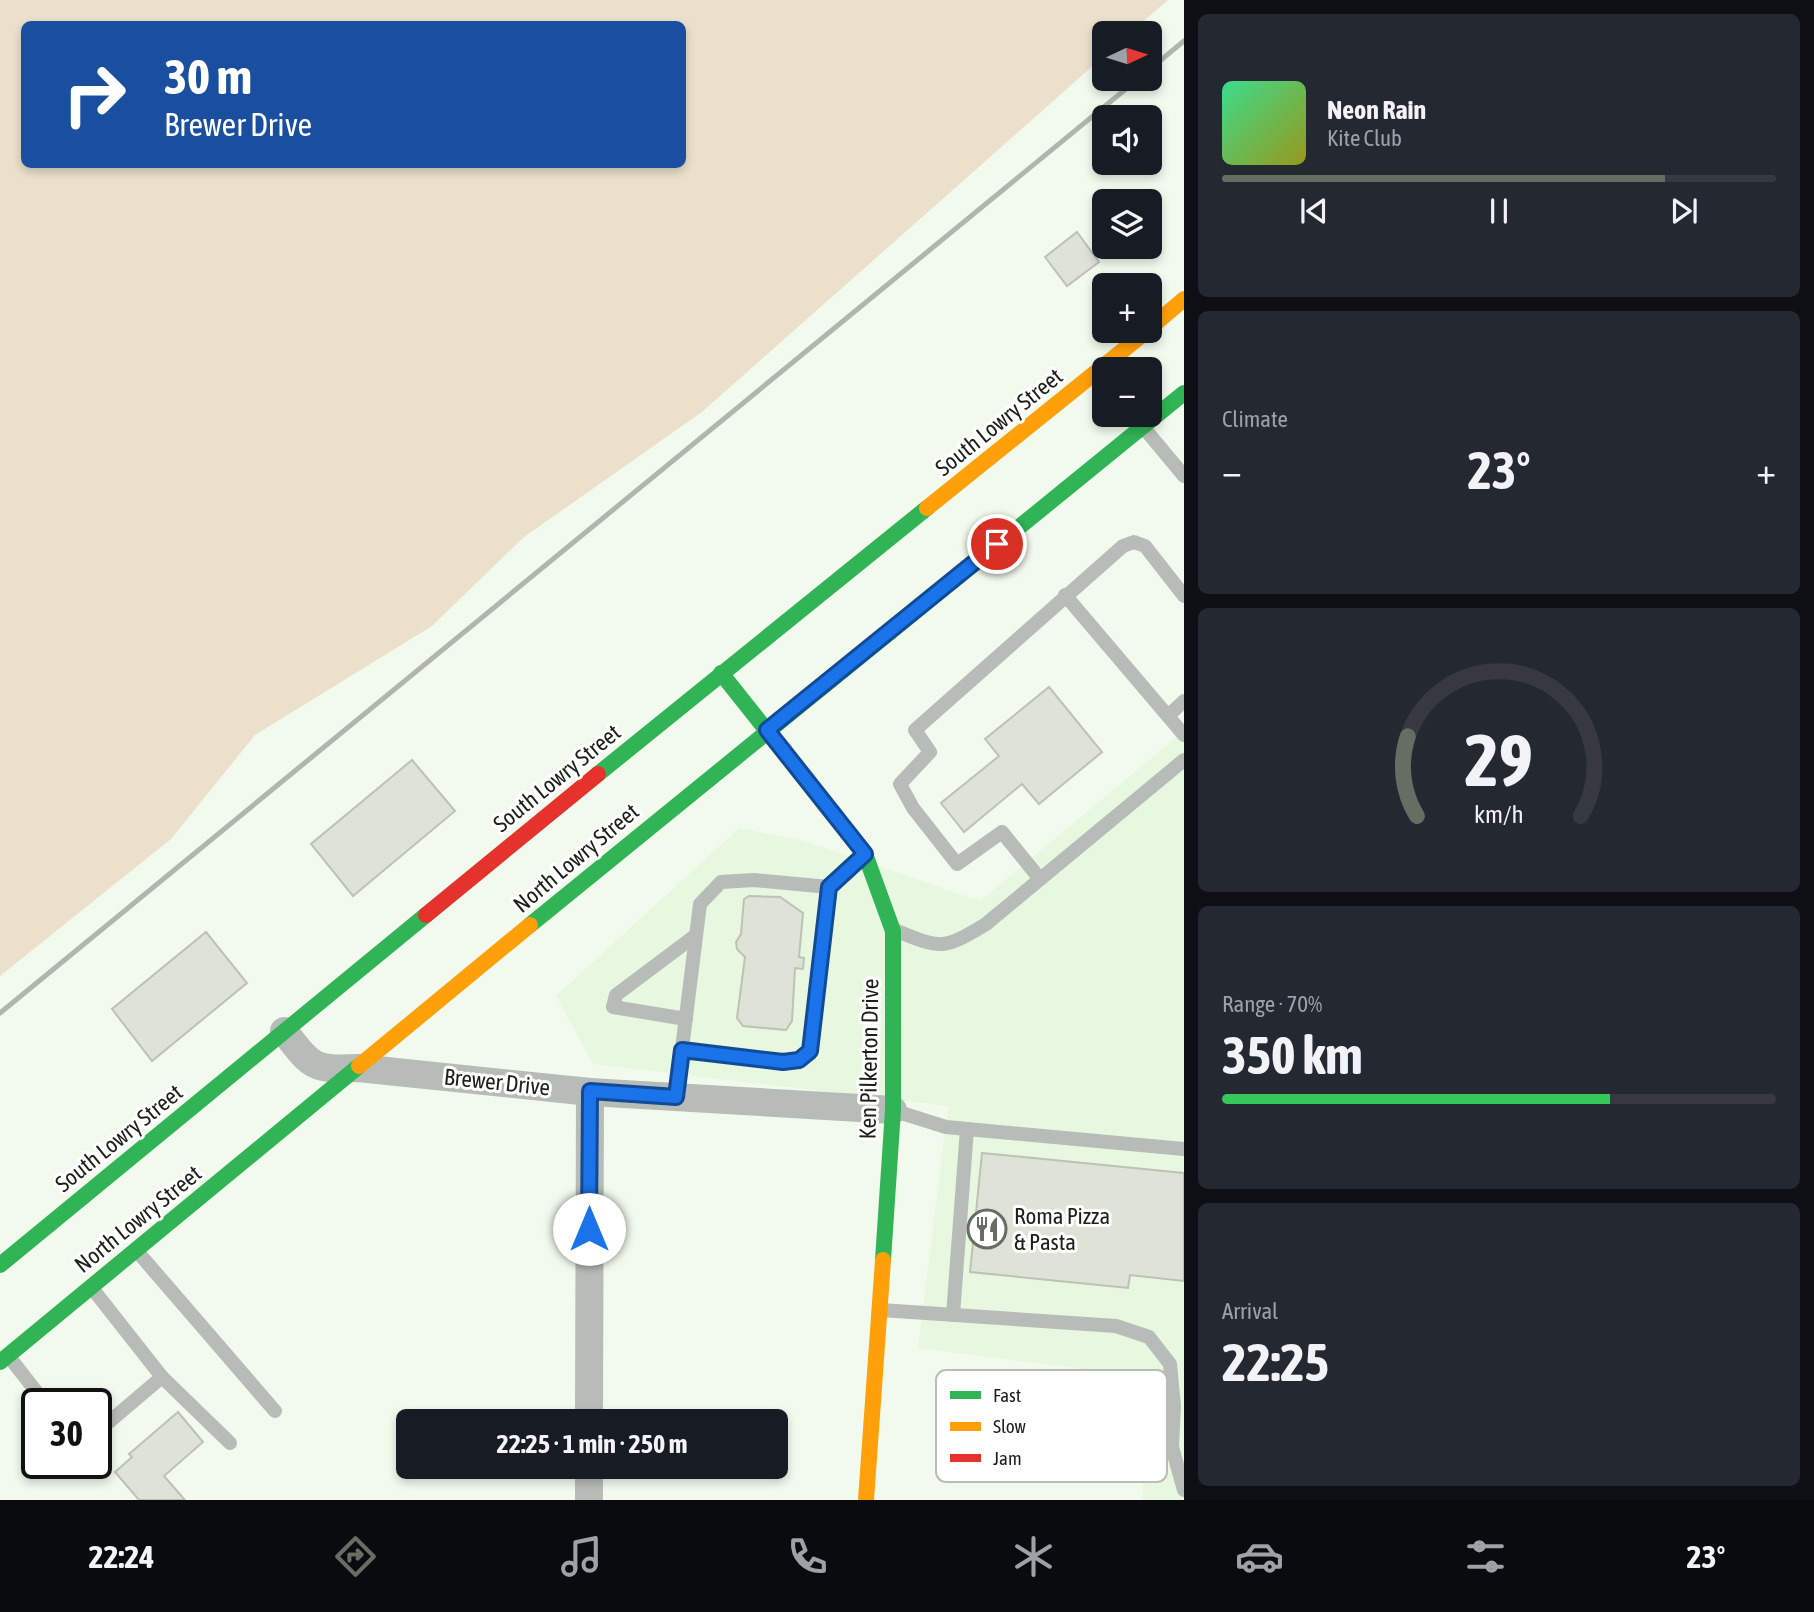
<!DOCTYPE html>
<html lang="en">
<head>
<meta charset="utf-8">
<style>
	:root { --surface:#171b24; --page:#242831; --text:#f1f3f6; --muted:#9ea1a6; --line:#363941; --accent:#666d62 }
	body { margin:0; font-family:"Asap Condensed",sans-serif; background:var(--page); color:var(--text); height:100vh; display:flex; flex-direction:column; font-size:26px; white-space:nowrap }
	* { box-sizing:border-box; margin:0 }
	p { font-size:23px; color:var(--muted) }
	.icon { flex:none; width:38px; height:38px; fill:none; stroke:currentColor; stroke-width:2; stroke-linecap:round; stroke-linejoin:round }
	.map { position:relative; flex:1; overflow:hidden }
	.panel { display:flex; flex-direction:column; gap:14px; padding:14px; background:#0d0f14; width:630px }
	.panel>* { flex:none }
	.banner { position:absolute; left:21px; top:21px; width:665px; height:147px; border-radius:10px; box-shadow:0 4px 10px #0003; background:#1a4fa0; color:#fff; overflow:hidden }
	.needle { width:46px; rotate:86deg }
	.fabs { position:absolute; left:1092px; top:21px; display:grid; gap:14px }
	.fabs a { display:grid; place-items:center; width:70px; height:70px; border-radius:10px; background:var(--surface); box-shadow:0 4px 10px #0003; font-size:35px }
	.speed { position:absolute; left:21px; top:1388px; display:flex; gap:14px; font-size:35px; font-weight:700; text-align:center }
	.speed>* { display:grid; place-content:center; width:91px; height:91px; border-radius:50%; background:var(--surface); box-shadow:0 4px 10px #0003; line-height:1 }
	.speed .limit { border:4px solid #111; border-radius:10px; background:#fff; color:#111 }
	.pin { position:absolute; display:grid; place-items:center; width:60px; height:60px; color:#fff; margin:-30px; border:4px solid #fff; border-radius:50%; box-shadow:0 2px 7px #0007 }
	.me { position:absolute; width:77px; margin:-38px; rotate:0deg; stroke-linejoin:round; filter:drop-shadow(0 0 5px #0008) }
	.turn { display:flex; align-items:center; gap:24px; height:147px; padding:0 28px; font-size:32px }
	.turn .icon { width:91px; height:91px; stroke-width:2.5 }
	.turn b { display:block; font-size:49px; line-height:60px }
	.big { font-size:52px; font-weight:700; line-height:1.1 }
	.panel .tile { flex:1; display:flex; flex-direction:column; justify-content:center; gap:10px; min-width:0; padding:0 24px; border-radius:10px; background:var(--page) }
	.panel .dial { align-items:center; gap:0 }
	.dial svg { height:182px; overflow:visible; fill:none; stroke:var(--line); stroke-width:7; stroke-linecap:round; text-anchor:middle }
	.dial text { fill:var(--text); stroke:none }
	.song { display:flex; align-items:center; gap:21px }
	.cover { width:84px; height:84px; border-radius:10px; background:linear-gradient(135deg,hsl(150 70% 55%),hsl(60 70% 35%)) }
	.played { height:7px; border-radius:4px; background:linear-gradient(90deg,var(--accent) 80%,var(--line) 80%) }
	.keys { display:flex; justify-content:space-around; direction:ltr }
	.heat { display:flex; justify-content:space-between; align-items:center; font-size:38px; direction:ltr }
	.charge { height:10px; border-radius:5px; background:linear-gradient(90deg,#34c759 70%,var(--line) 0) }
	.trip { position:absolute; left:396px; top:1409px; width:392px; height:70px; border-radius:10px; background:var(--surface); box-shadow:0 4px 10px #0003; font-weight:700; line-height:70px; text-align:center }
	.menu { display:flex; height:112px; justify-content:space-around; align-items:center; background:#090b0e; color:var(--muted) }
	.menu .icon { width:49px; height:49px }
	.menu .current { color:var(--accent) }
	.menu b { font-size:32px; color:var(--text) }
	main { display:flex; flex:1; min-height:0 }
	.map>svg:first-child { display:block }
</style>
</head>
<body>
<main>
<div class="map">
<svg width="1184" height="1500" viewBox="0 0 1184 1500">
	<rect width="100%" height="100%" fill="#f2faee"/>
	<path fill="#e8f7df" d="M 1184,731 L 1184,1500 L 1142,1500 L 1152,1390 L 1123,1374 L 918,1348 L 948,1106 L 593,1064 L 556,996 L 739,828 L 805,841 L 980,901 Z"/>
	<path fill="#eae0cb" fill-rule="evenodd" d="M 0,0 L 1168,0 L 1130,33 L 1104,33 L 1104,56 L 702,412 L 524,537 L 432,626 L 255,735 L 171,839 L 0,976 ZM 24,24 L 682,24 L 682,164 L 24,164 Z"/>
	<g fill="#dfe2d7" stroke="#bec1b5" stroke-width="2">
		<path d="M 1077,232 L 1099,262 L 1067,286 L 1045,257 Z"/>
		<path d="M 1049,687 L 1102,752 L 1039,804 L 1022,784 L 964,832 L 941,803 L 999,756 L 985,739 Z"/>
		<path d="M 412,760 L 455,811 L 353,896 L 311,844 Z"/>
		<path d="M 749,896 L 780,897 L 803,913 L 799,957 L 804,958 L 803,969 L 795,968 L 792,1021 L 786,1030 L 743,1026 L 737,1018 L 745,957 L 737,949 L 736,942 L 741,934 L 744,899 Z"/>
		<path d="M 206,932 L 247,983 L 152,1061 L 112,1009 Z"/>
		<path d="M 982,1153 L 1184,1173 L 1184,1281 L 1130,1275 L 1128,1288 L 970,1272 Z"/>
		<path d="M 178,1412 L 203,1442 L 164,1476 L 185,1500 L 139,1500 L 115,1472 L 132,1457 L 129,1454 Z"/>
	</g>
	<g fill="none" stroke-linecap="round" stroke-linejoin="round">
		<g stroke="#b7bcb8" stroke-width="14">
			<path d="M 1144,428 L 1184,476"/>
			<path d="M 1065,595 L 1184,735"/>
			<path d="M 1168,716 L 1184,701"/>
			<path d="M 1040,879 L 1002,832 L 957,864 L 913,808 L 900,784 L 930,752 L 915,730 L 1123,546 L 1134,542 L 1145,546 L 1184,596"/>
			<path d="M 897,931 C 943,950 944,949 986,924 L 1184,760"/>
			<path d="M 686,1019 L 613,1007 L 616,995 L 696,935"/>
			<path d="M 682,1050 L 783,1062 L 799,1060 L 810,1051 L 829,887 L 862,858"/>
			<path d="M 676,1097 L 700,904 L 721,882 L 754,880 L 829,887"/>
			<path d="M 895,1111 L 946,1127 L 1184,1149"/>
			<path d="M 136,1250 L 275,1411"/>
			<path d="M 92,1288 L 162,1377 L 230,1443"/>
			<path d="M 881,1310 L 1116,1326 L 1149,1337 L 1170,1364 L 1174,1406 L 1172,1447 L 1184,1490"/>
			<path d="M 953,1315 L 967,1129"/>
			<path d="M 10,1358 L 46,1404"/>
			<path d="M 96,1433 L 162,1377"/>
		</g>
		<g stroke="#b7bcb8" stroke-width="28">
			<path d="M 284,1031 C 312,1067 312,1070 358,1068 L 590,1092 L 893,1110"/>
			<path d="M 589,1421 L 590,1092"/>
			<path d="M 589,1500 L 589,1466"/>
		</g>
		<g stroke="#30b455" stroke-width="16">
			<path d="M 721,673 L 865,854 L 893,931 L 893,1110 L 883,1260"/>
			<path d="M 598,774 L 927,508"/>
			<path d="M 530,925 L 1184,393"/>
			<path d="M 0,1265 L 426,915"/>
			<path d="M 0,1362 L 359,1066"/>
		</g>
		<g stroke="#ff9f0a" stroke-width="16">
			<path d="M 1150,328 L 1184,299"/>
			<path d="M 927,508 L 1147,331"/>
			<path d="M 359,1066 L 530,925"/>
			<path d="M 866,1500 L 883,1260"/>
		</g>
		<path stroke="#e5322d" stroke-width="16" d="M 426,915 L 598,774"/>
		<g stroke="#b0b5ae" stroke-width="5">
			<path d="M 1150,69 L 1184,41"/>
			<path d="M 0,1013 L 1138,79"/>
		</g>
	</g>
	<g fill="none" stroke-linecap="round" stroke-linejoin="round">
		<defs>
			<path id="route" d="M 589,1229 L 590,1091 L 676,1097 L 682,1050 L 783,1062 L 799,1060 L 810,1051 L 829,887 L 865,854 L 767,730 L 997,544"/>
		</defs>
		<use href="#route" stroke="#114b97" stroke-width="18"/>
		<use href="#route" stroke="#1a73e8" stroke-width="12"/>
	</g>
	<defs>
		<symbol id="restaurant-ring" viewBox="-11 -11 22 22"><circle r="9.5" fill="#fff" stroke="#666d62" stroke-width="1.5"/><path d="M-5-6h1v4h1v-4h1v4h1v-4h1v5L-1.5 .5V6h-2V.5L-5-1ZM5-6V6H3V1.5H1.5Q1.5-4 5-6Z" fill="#666d62"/></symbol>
	</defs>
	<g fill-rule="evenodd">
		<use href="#restaurant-ring" x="965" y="1207" width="44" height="44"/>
	</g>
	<g text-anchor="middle" stroke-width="6" stroke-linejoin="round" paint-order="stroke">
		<g font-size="23" fill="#1b2117" stroke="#fff">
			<text transform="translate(999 422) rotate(-39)" y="8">South Lowry Street</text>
			<text transform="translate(557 778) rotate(-39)" y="8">South Lowry Street</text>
			<text transform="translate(576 858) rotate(-40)" y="8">North Lowry Street</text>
			<text transform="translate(869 1059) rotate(-89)" y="8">Ken Pilkerton Drive</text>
			<text transform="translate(497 1082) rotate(6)" y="8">Brewer Drive</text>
			<text transform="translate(119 1138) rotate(-39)" y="8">South Lowry Street</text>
			<text transform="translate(138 1219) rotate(-39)" y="8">North Lowry Street</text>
		</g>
		<g font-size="23" fill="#1b2117" stroke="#fff" text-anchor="start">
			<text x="1014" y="1224">Roma Pizza<tspan x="1014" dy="26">&amp; Pasta</tspan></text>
		</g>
	</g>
	<rect x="936" y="1370" width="231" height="112" rx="10" fill="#fff" stroke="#bbbcb9" stroke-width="2"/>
	<rect x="950" y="1391" width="31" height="8" fill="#30b455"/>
	<rect x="950" y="1422" width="31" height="9" fill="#ff9f0a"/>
	<rect x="950" y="1454" width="31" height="8" fill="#e5322d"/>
	<g font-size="19" fill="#1b2117">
		<text x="993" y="1402">Fast</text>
		<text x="993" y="1433">Slow</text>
		<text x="993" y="1465">Jam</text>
	</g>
</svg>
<div class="fabs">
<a><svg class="needle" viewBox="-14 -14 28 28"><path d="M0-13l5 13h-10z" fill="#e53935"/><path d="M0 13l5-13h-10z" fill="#9ea1a6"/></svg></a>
<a><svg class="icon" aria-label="sound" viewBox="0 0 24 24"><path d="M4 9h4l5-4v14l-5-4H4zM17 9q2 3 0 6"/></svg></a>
<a><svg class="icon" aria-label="layers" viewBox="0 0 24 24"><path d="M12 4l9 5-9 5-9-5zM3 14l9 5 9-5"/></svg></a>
<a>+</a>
<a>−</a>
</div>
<div class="speed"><div class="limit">30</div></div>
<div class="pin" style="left:997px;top:544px;background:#d93025"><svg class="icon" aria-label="arrive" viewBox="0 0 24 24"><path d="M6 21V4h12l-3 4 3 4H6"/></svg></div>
<svg class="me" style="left:589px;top:1229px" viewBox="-20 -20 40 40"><circle r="19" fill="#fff"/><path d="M0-13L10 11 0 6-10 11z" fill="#1a73e8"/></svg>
<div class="trip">22:25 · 1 min · 250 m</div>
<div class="banner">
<div class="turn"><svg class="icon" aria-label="right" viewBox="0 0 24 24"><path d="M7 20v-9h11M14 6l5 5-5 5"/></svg><div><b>30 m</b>Brewer Drive</div></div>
</div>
</div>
<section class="panel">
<div class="tile">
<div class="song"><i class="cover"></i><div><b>Neon Rain</b><p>Kite Club</p></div></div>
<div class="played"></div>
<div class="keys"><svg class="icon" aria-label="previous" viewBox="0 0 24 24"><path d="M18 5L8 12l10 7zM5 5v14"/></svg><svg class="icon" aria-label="pause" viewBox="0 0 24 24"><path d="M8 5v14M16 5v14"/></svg><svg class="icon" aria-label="next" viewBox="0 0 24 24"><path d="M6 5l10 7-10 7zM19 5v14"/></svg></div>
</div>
<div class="tile"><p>Climate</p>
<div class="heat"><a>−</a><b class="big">23°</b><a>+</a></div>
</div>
<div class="tile dial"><svg viewBox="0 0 100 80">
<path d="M14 69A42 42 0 1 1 86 69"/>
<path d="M14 69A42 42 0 0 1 10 34" stroke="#666d62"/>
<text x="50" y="56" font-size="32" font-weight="700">29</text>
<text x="50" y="72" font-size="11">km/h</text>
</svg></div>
<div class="tile"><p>Range · 70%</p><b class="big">350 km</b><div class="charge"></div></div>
<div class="tile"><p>Arrival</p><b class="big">22:25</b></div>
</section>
</main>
<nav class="menu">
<b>22:24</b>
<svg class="icon current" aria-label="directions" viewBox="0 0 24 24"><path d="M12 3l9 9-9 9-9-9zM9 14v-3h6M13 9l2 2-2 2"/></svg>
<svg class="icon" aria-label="music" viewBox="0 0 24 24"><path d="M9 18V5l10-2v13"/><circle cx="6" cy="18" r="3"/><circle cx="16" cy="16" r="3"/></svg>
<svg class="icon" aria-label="phone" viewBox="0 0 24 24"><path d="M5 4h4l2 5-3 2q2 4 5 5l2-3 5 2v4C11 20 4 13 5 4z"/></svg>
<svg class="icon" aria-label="climate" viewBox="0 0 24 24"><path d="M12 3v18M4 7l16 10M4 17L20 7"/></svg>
<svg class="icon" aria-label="car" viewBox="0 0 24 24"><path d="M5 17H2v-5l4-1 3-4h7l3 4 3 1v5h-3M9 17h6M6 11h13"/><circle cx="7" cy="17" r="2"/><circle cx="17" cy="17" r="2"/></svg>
<svg class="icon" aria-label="filters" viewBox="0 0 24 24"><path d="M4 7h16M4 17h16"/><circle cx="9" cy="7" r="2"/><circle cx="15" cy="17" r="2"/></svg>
<b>23°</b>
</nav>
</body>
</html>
